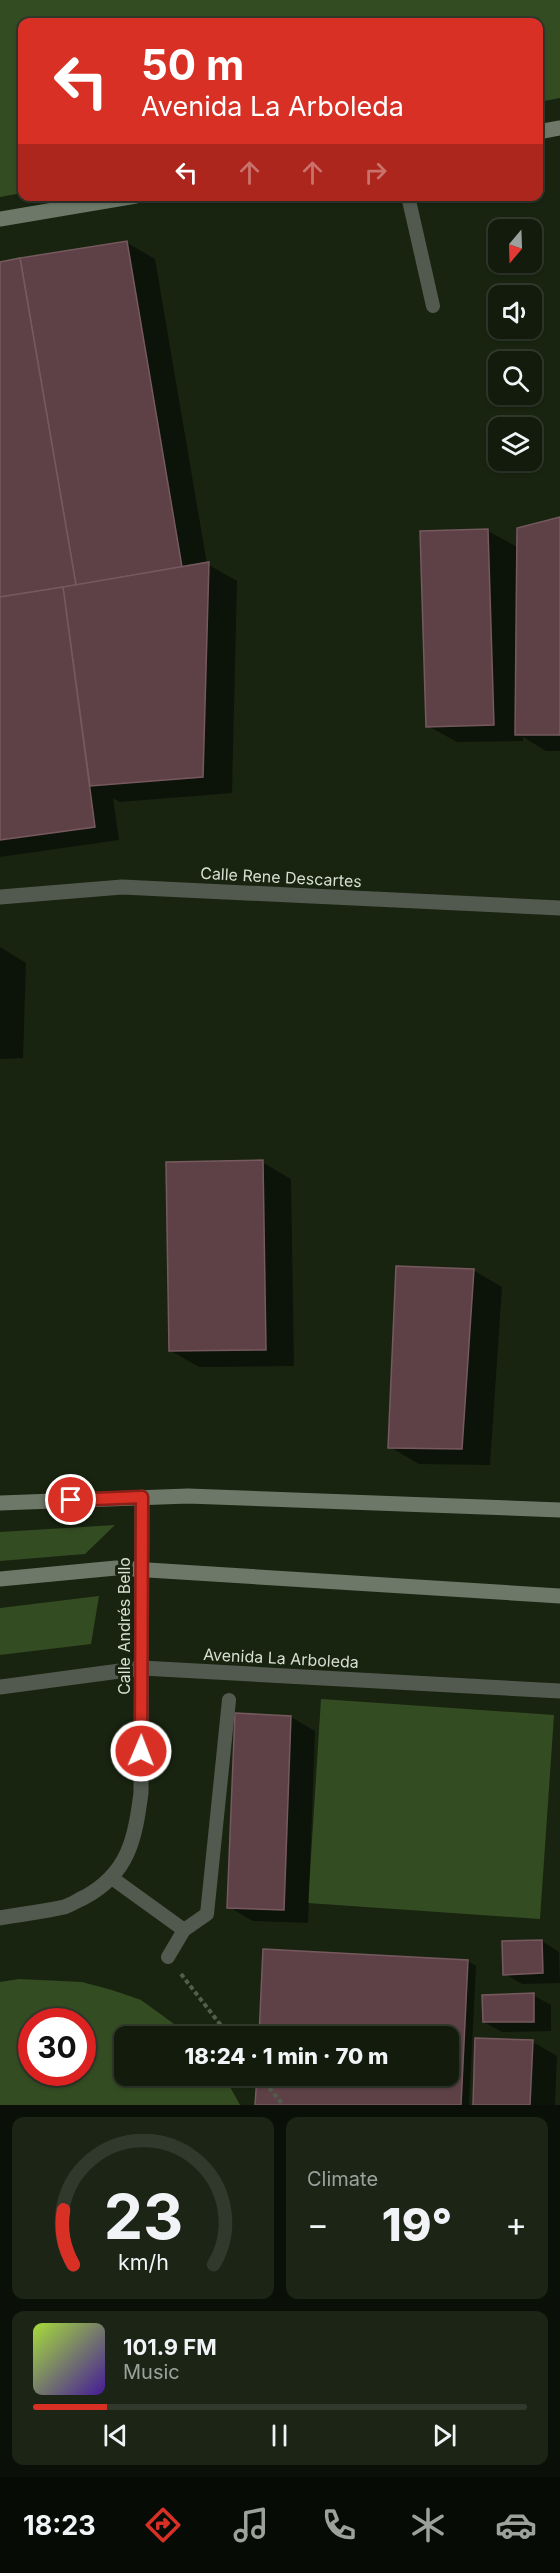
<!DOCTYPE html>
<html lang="en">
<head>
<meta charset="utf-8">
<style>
	:root { --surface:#121b0c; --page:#1b2415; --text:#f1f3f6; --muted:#9ca19d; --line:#31392d; --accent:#d93025 }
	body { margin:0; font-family:Inter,sans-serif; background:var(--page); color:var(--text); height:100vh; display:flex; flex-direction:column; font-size:22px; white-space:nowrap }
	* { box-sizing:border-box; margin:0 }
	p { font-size:20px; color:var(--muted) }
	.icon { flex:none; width:33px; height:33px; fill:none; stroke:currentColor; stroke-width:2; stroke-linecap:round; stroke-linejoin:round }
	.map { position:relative; height:2105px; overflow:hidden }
	.drawer { display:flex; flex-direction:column; gap:12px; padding:12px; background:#0a0f07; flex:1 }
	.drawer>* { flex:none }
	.guide { position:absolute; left:18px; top:18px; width:525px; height:183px; border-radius:12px; box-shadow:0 2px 4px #0004,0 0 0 2px var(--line); background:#d93025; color:#fff; overflow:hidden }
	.needle { width:39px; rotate:199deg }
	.buttons { position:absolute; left:488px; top:219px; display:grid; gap:12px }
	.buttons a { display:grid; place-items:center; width:54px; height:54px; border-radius:12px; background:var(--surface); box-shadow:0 2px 4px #0004,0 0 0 2px var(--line); font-size:30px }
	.speed { position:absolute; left:18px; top:2008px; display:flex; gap:12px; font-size:30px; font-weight:700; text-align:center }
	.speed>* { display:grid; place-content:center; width:78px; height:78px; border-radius:50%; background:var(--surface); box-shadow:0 2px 4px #0004,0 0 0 2px var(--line); line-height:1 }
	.speed .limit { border:9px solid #d22; background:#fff; color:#111 }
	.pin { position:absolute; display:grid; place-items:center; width:51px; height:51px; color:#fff; margin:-26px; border:3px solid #fff; border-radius:50%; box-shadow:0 2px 6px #0007 }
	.me { position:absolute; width:66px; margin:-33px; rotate:1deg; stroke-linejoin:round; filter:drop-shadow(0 0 4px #0008) }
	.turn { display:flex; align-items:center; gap:21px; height:126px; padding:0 24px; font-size:27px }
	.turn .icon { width:78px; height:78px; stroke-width:2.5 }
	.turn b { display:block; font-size:42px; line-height:51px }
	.lanes { display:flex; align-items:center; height:57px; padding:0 24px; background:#0003; justify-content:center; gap:30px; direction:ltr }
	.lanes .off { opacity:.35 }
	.big { font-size:45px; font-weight:800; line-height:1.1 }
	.drawer .tile { flex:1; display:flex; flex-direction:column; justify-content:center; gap:9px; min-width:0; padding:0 21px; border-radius:12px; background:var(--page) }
	.drawer .dial { align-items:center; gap:0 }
	.dial svg { height:156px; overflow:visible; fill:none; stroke:var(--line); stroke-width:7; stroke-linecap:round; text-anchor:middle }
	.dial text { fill:var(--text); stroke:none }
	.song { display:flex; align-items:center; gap:18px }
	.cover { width:72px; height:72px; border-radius:9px; background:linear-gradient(135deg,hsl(80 70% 55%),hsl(260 70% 35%)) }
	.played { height:6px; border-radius:3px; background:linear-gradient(90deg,var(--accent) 15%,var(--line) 15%) }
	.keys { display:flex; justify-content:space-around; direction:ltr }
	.heat { display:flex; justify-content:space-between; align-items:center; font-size:33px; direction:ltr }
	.drawer .tiles { flex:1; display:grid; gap:12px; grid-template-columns:1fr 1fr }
	.tile:last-child { grid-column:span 2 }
	.trip { position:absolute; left:114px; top:2026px; width:345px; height:60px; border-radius:12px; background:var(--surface); box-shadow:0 2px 4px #0004,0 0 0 2px var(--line); font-weight:800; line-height:60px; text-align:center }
	.tabs { display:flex; height:96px; justify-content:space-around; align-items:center; background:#070b05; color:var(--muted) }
	.tabs .icon { width:42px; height:42px }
	.tabs .selected { color:var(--accent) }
	.tabs b { font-size:27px; color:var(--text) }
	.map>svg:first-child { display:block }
</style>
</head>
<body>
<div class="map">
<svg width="560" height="2105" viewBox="0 0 560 2105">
	<rect width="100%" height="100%" fill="#182410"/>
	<g fill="#344c22" fill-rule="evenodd">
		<path d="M 0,0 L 560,0 L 560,98 L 539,102 L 538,22 L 22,22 L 22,193 L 0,197 Z"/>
		<path d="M 115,1525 L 85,1554 L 0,1561 L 0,1532 Z"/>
		<path d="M 99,1596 L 91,1644 L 0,1655 L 0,1608 Z"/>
		<path d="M 321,1699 L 554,1715 L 540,1919 L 308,1903 Z"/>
		<path d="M 19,1979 L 82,1982 L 112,1990 L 141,2000 L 192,2037 L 124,2037 L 124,2076 L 224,2076 L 240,2105 L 0,2105 L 0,1982 ZM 32,2022 L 82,2022 L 82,2073 L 32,2073 Z"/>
	</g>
	<g fill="#0007">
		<path d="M 126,242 L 155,259 L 207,564 L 237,581 L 232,793 L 120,802 L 113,798 L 119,840 L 0,857 L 0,264 Z"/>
		<path d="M 560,519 L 560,751 L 546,751 L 523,737 L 523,741 L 457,742 L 428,726 L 488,531 L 519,548 Z"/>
		<path d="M 0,947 L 26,963 L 23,1058 L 0,1059 Z"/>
		<path d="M 262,1162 L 291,1179 L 294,1366 L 199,1367 L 171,1351 Z"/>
		<path d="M 473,1270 L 502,1287 L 490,1465 L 419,1464 L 390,1447 Z"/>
		<path d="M 291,1717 L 315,1731 L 308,1923 L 253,1921 L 229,1907 Z"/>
		<path d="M 542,1941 L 559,1952 L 560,1983 L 522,1984 L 505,1974 Z"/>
		<path d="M 467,1961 L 476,1966 L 469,2105 L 257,2105 L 258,2076 L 448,2076 L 448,2037 L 260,2037 Z"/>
		<path d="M 533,1995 L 551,2005 L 551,2031 L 502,2032 L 484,2022 Z"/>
		<path d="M 533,2042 L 557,2056 L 555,2105 L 474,2105 Z"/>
	</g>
	<g fill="#5d4147" stroke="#76595e" stroke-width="1.5">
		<path d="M 127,241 L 182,567 L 76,585 L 20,258 Z"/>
		<path d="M 20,258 L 76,585 L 0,597 L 0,262 Z"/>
		<path d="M 560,517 L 560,735 L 515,735 L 517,528 Z"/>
		<path d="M 488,529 L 494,725 L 426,727 L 420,531 Z"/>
		<path d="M 209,562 L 203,777 L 90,786 L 63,587 Z"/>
		<path d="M 63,587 L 95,827 L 0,840 L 0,597 Z"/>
		<path d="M 263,1160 L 266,1350 L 169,1351 L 166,1162 Z"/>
		<path d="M 396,1266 L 474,1269 L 462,1449 L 388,1448 Z"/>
		<path d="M 235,1713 L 291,1716 L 284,1910 L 227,1908 Z"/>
		<path d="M 542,1940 L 543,1973 L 503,1975 L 502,1941 Z"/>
		<path d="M 263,1949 L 468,1960 L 461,2105 L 255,2105 L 257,2076 L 448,2076 L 448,2037 L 259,2037 Z"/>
		<path d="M 534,1993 L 534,2022 L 483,2022 L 482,1995 Z"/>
		<path d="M 475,2038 L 533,2040 L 530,2105 L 473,2105 Z"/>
	</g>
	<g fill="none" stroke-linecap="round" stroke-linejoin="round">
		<g stroke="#525d4b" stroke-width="4" stroke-dasharray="4.5 3" stroke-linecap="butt">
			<path d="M 181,1974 L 230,2037"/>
			<path d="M 260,2076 L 283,2105"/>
		</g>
		<g stroke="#52594e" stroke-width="14">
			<path d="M 408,196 L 433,306"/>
			<path d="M 112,1878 L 184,1930"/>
			<path d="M 168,1957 L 184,1930 L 207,1914 L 229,1700"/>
		</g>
		<g stroke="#52594e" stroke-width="15">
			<path d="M 0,897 L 122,887 L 560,908"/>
			<path d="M 0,1687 L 142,1668 L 560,1691"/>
			<path d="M 0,1918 C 21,1914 43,1912 64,1907 C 71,1905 78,1900 85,1897 C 129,1873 135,1838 141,1793 L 142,1497"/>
		</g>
		<g stroke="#6e7868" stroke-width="15">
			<path d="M 538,132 L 560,128"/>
			<path d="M 0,219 L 136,196"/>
			<path d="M 0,1503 L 188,1496 L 560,1510"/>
			<path d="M 0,1579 L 116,1568 L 560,1596"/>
		</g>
	</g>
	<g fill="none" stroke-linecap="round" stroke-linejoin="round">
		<defs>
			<path id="route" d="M 71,1500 L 142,1497 L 141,1751"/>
		</defs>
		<use href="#route" stroke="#8d1f18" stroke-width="15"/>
		<use href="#route" stroke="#d93025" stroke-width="10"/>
	</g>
	<g text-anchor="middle" stroke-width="6" stroke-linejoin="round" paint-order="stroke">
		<g font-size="16" fill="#d6dfd1" stroke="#182410">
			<text transform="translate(281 877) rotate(3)" y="6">Calle Rene Descartes</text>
			<text transform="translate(124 1626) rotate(-90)" y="6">Calle Andrés Bello</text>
			<text transform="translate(281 1658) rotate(3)" y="6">Avenida La Arboleda</text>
		</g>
	</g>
</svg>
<div class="buttons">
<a><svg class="needle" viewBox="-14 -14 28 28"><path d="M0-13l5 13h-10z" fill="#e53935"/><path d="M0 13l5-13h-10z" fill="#9ca19d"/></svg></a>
<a><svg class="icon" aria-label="sound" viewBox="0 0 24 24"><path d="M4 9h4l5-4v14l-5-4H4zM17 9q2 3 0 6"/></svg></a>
<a><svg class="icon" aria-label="search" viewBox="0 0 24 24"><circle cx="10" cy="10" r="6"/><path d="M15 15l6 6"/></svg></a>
<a><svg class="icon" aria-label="layers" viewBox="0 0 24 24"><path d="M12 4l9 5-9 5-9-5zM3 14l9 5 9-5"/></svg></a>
</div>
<div class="speed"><div class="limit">30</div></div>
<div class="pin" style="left:71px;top:1500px;background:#d93025"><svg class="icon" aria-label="arrive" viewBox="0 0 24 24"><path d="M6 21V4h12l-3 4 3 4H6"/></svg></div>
<svg class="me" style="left:141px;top:1751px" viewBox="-20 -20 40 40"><circle r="17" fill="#d93025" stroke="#fff" stroke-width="3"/><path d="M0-11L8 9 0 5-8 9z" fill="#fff"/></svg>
<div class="trip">18:24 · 1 min · 70 m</div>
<div class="guide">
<div class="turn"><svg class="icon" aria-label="left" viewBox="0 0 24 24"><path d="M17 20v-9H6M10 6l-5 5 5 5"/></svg><div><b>50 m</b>Avenida La Arboleda</div></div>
<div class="lanes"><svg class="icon" aria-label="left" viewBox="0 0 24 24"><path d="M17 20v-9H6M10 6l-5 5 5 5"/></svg><svg class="icon off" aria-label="ahead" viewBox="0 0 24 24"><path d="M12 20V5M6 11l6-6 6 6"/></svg><svg class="icon off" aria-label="ahead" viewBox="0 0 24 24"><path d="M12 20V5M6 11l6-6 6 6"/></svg><svg class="icon off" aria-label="right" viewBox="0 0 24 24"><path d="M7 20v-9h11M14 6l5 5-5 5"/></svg></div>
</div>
</div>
<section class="drawer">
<div class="tiles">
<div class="tile dial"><svg viewBox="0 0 100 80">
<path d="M14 69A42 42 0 1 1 86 69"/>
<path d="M14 69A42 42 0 0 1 9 41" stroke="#d93025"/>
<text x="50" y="56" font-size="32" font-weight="700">23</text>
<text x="50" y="72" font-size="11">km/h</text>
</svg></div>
<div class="tile"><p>Climate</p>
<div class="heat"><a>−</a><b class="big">19°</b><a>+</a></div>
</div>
<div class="tile">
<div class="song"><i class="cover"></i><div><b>101.9 FM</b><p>Music</p></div></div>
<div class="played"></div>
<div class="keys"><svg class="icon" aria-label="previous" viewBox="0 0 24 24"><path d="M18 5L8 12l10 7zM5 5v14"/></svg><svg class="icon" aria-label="pause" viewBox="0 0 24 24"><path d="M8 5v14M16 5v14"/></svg><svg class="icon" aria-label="next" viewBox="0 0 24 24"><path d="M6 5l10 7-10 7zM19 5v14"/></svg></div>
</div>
</div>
</section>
<nav class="tabs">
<b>18:23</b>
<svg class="icon selected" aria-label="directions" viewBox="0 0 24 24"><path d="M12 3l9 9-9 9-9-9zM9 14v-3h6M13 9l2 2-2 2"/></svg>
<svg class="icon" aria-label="music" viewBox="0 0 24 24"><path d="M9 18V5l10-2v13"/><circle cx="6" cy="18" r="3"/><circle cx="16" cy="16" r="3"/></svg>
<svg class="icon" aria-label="phone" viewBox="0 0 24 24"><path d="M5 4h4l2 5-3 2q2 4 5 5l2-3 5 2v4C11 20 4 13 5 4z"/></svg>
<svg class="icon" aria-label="climate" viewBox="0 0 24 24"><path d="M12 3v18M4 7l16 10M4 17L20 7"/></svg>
<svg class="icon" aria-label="car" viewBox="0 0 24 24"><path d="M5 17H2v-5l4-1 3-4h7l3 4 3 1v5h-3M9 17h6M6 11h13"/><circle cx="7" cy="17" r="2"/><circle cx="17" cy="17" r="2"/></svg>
</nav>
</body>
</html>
